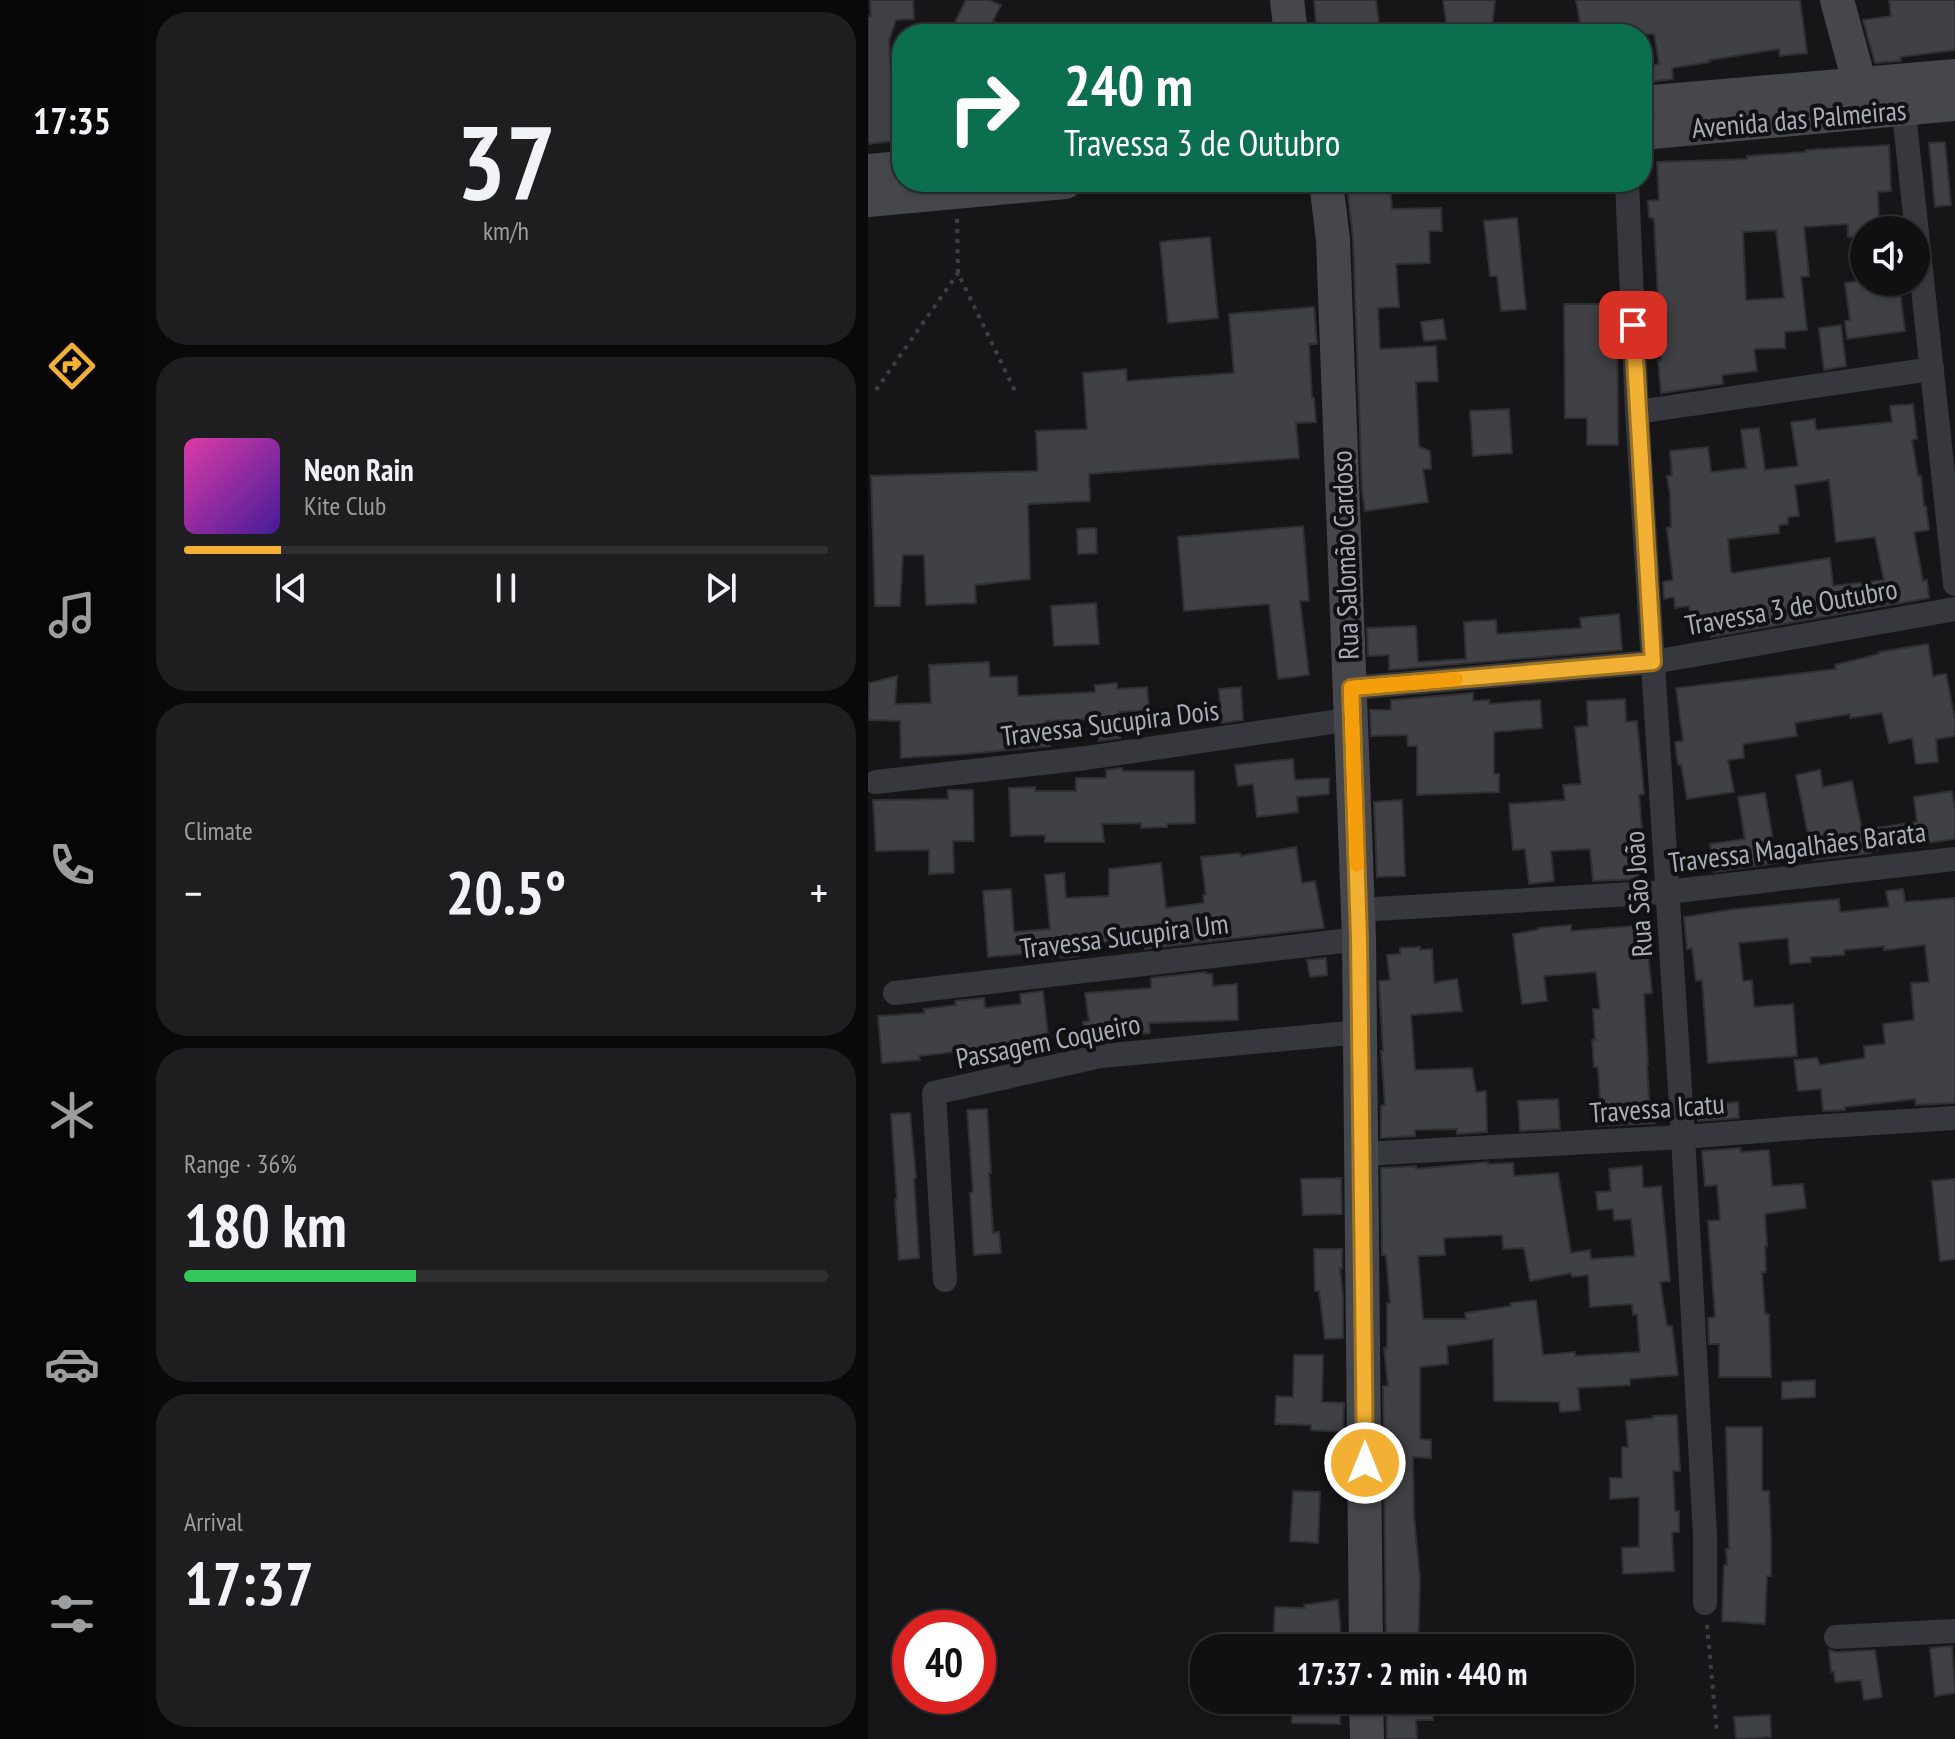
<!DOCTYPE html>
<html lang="en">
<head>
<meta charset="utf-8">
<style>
	:root { --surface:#101012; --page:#1e1e20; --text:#f1f3f6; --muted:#9c9d9f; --line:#303032; --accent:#f2b134 }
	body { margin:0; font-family:"PT Sans Narrow",sans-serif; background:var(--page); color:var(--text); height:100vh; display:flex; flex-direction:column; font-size:30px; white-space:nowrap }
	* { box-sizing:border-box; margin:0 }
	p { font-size:26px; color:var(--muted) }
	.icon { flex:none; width:44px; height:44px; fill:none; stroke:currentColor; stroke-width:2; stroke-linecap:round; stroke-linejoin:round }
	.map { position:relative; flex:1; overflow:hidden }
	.side { display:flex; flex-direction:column; gap:12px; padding:12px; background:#09090a; width:724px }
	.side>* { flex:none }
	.hud { position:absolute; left:24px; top:24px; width:760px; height:168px; border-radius:32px; box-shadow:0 2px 6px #0004,0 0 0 2px var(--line); background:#0b6e4f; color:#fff; overflow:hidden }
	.tools { position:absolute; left:982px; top:216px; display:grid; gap:16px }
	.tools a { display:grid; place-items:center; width:80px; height:80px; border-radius:50%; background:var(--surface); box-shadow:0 2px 6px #0004,0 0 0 2px var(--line); font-size:40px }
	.speed { position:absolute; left:24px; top:1610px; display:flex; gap:16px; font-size:40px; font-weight:700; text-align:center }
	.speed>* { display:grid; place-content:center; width:104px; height:104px; border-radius:50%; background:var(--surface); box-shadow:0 2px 6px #0004,0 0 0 2px var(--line); line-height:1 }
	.speed .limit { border:12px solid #d22; background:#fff; color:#111 }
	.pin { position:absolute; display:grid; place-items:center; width:68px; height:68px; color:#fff; margin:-34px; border-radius:16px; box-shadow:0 4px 12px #0006 }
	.me { position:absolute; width:88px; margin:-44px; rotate:0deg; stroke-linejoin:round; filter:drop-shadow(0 0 6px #0008) }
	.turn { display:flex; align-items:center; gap:28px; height:168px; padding:0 40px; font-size:36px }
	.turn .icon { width:104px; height:104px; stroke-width:2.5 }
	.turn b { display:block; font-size:56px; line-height:68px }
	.big { font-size:60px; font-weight:700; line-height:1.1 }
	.side .tile { flex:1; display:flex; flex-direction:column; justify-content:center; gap:12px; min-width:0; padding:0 28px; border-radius:32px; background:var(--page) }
	.side .dial { align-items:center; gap:0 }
	.dial b { font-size:104px; line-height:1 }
	.song { display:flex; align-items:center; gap:24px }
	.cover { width:96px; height:96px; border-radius:12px; background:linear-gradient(135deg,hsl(320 70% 55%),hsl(260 70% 35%)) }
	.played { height:8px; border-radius:4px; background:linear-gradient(90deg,var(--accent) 15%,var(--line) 15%) }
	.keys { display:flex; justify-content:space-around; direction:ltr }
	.heat { display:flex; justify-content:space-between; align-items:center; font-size:44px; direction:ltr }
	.charge { height:12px; border-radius:6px; background:linear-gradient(90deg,#34c759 36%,var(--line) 0) }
	.trip { position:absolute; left:322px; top:1634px; width:444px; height:80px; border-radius:32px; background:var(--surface); box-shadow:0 2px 6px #0004,0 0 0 2px var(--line); font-weight:700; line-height:80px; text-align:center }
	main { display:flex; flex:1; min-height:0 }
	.tabs { display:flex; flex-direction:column; width:144px; justify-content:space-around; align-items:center; background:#060607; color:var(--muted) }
	.tabs .icon { width:56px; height:56px }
	.tabs .on { color:var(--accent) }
	.tabs b { font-size:36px; color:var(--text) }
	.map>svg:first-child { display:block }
</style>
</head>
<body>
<main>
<nav class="tabs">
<b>17:35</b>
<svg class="icon on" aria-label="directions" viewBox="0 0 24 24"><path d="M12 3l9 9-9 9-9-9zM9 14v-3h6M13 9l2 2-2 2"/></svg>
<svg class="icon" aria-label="music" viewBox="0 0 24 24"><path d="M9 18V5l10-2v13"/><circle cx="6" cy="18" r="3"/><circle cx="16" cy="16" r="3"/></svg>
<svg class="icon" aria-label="phone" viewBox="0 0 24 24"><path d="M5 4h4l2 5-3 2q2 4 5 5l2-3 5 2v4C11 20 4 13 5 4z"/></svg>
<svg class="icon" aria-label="climate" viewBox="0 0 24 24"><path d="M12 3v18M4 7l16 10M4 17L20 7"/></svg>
<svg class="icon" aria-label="car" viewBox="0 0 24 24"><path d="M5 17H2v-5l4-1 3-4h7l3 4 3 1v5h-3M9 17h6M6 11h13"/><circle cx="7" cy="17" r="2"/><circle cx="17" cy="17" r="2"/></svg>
<svg class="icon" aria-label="filters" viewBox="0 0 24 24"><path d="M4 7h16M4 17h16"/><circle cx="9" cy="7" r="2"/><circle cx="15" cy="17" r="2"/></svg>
</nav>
<section class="side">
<div class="tile dial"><b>37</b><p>km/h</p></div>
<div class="tile">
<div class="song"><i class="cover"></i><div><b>Neon Rain</b><p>Kite Club</p></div></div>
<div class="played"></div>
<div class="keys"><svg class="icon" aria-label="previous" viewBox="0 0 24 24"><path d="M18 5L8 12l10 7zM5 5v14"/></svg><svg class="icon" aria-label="pause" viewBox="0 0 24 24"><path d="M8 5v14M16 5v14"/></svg><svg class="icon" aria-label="next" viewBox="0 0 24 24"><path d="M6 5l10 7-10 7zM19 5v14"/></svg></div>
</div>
<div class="tile"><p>Climate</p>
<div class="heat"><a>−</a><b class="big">20.5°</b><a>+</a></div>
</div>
<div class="tile"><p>Range · 36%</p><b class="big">180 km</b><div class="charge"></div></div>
<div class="tile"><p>Arrival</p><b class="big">17:37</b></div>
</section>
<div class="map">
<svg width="1087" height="1739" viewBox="0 0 1087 1739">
	<rect width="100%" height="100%" fill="#161618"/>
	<g fill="#404145" stroke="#303034" stroke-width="2" fill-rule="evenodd">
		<path d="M 2,0 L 45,0 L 46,19 L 28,20 L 21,41 L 23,72 L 34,71 L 34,140 L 0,144 L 0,16 L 3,16 Z"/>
		<path d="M 98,0 L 121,0 L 133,5 L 125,21 L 151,34 L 112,34 L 87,22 Z"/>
		<path d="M 446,0 L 508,0 L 512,32 L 491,34 L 449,34 Z"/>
		<path d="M 575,0 L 627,0 L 624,28 L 612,30 L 612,34 L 580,34 Z"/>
		<path d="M 708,0 L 932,0 L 939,53 L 912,56 L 911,49 L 841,60 L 842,62 L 804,68 L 805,79 L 774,83 L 774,66 L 791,64 L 786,34 L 714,34 Z"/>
		<path d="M 1021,0 L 1087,0 L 1087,50 L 1032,57 L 1033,61 L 1007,63 L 995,20 L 1023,16 Z"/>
		<path d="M 1077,142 L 1083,205 L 1067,207 L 1061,143 Z"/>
		<path d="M 1021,145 L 1023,191 L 1010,192 L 1011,230 L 996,230 L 996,236 L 980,237 L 980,224 L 936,227 L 941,276 L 933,277 L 939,330 L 917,332 L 917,348 L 886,349 L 889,371 L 854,375 L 855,384 L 793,393 L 790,360 L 793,360 L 790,325 L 787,325 L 785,298 L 790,297 L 786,219 L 781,217 L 780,201 L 791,200 L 789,162 L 879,159 L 879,156 L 938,152 L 938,150 ZM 908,230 L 916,298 L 878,300 L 875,232 Z"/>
		<path d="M 522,182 L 524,209 L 573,208 L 574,231 L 561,231 L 562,263 L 528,264 L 531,307 L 510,308 L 512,349 L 568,346 L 570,381 L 548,382 L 551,447 L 562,451 L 563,469 L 555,469 L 560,502 L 497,511 L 494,491 L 485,239 L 479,185 Z"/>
		<path d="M 649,218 L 658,309 L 633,311 L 629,276 L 622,276 L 616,221 Z"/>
		<path d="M 342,237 L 350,318 L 300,323 L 292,242 Z"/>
		<path d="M 996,280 L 996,282 L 1031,282 L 1037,331 L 979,339 L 977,321 L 982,320 L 977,283 Z"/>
		<path d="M 696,304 L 749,304 L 750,445 L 719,445 L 719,418 L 697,418 Z"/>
		<path d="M 446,307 L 449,344 L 441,344 L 444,398 L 446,398 L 448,422 L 428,423 L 431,458 L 221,474 L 222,501 L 160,504 L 162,579 L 107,585 L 108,603 L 58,605 L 56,555 L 35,555 L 32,606 L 7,606 L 3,476 L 170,471 L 168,431 L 219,429 L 215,373 L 258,369 L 259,381 L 366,373 L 361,314 Z"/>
		<path d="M 575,319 L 578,339 L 556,341 L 553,322 Z"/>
		<path d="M 973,325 L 978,366 L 956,370 L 951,328 Z"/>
		<path d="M 1045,404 L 1049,439 L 1044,440 L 1050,476 L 1053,476 L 1056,506 L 1058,506 L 1061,530 L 1046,532 L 1055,581 L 1059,580 L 1061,598 L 843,637 L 842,626 L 824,628 L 821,606 L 807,608 L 806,597 L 796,599 L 795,582 L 805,580 L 799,528 L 803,527 L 802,494 L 799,476 L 804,476 L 802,451 L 840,447 L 843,472 L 878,468 L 873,430 L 891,428 L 897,470 L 930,466 L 923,422 L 947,419 L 948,430 L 1024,422 L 1022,406 ZM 961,480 L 968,542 L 1007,537 L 1016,580 L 965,586 L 962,558 L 865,573 L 863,572 L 860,539 L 911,533 L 911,525 L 920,524 L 920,517 L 931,516 L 927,485 Z"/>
		<path d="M 641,409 L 644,453 L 605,456 L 602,411 Z"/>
		<path d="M 435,526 L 441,601 L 432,601 L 441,675 L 410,679 L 401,604 L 316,611 L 310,537 Z"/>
		<path d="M 228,528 L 229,553 L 210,554 L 209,529 Z"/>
		<path d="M 228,603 L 231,644 L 186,646 L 183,606 Z"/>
		<path d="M 751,614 L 754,650 L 521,670 L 521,655 L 500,656 L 499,628 L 548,626 L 550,662 L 598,659 L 596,622 L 628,620 L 629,634 L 713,628 L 712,618 Z"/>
		<path d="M 1060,644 L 1065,676 L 1078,674 L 1087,719 L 1087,736 L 1068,739 L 1070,762 L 1048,764 L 1044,738 L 1021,743 L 1014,713 L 982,718 L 982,714 L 927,723 L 929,736 L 875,744 L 876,758 L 860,760 L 866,792 L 819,799 L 813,765 L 810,765 L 807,742 L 815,741 L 808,688 L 968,669 L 967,665 L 1011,654 L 1011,652 Z"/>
		<path d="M 121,662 L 122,677 L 149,676 L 150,696 L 227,692 L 227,685 L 249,683 L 249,689 L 279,687 L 281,710 L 251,712 L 252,738 L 231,741 L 229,719 L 179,721 L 182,746 L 99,754 L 33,758 L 32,721 L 0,720 L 1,683 L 29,676 L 27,704 L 63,703 L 61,665 Z"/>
		<path d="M 373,687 L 375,720 L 354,723 L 351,689 Z"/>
		<path d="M 605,693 L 605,701 L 621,700 L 621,704 L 672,700 L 674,728 L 626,732 L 626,774 L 631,774 L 631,792 L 549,795 L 549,746 L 540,746 L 539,735 L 503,736 L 502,710 L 523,710 L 523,700 Z"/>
		<path d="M 757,699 L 758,722 L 769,721 L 776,794 L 771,795 L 774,831 L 767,832 L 771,879 L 725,881 L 722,849 L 683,851 L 686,881 L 661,884 L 657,849 L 645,850 L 641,804 L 697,800 L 695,785 L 713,784 L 707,727 L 720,726 L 719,701 Z"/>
		<path d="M 425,759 L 427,780 L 461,778 L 461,794 L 429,797 L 430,812 L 389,817 L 385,784 L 370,786 L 367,765 Z"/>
		<path d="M 254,768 L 255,771 L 326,771 L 327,823 L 299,824 L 299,827 L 273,828 L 273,823 L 234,824 L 236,842 L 177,842 L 177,835 L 143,836 L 141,788 L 167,787 L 167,791 L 208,791 L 208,778 L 238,778 L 238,770 Z"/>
		<path d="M 952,770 L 955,787 L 984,781 L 994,830 L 1049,822 L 1046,797 L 1084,791 L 1087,810 L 1087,839 L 1002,851 L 1003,853 L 995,854 L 945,860 L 928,775 Z"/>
		<path d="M 80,790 L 105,790 L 106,841 L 85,841 L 86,873 L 61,874 L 61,850 L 8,851 L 5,800 L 80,799 Z"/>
		<path d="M 897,793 L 909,863 L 846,872 L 842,844 L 877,839 L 870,797 Z"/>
		<path d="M 534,800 L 537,876 L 509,877 L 506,802 Z"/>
		<path d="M 428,847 L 434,883 L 447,881 L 456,928 L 277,949 L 276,941 L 209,943 L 211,956 L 194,958 L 194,957 L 157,960 L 157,954 L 120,957 L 115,891 L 143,889 L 146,932 L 182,929 L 177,875 L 196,873 L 198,898 L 241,896 L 241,869 L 293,863 L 298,908 L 336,903 L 335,895 L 338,895 L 333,857 L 372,853 L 372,856 Z"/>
		<path d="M 1035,889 L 1037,902 L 1087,898 L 1087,1103 L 1048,1105 L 1047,1099 L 977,1107 L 977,1110 L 955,1111 L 953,1089 L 930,1091 L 926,1060 L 949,1058 L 952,1065 L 997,1058 L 996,1046 L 1017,1044 L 1015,1024 L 1046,1020 L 1043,983 L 1061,982 L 1057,945 L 1016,950 L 1016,946 L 976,950 L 976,955 L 942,957 L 943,962 L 922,964 L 920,938 L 871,943 L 875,981 L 884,980 L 886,1007 L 925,1004 L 929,1056 L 840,1063 L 834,980 L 828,981 L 824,948 L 819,949 L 816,917 L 867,909 L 971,899 L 972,912 L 1021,907 L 1018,891 Z"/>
		<path d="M 703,925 L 703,931 L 777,925 L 784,993 L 776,994 L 780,1065 L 779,1065 L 782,1113 L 785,1112 L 787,1123 L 730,1126 L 729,1119 L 733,1118 L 730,1067 L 726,1067 L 724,1040 L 727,1040 L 725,1009 L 732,1009 L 728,972 L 676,976 L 679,1001 L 654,1004 L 645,934 L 670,930 L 670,928 Z"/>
		<path d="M 552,947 L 552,950 L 564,949 L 566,983 L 589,979 L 594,1011 L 543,1015 L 547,1070 L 604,1068 L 608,1092 L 618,1091 L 619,1132 L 589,1134 L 589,1129 L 547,1130 L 547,1136 L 513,1138 L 513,1106 L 517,1105 L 513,1051 L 515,1051 L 511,981 L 522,980 L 519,955 L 532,954 L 532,948 Z"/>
		<path d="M 458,958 L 459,975 L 442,977 L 439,960 Z"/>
		<path d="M 338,972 L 338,974 L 344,974 L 345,986 L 369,984 L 370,1020 L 281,1023 L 282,1033 L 245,1037 L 245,1040 L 218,1044 L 215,1022 L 221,1021 L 217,993 L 283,988 L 283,978 Z"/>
		<path d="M 175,991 L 181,1043 L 94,1054 L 94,1051 L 51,1056 L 52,1060 L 14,1063 L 10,1016 L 57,1013 L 56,1009 L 88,1005 L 87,1001 L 116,998 L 117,1008 L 153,1004 L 152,994 Z"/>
		<path d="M 690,1099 L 692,1129 L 652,1131 L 650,1101 Z"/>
		<path d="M 870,1102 L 871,1118 L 830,1121 L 829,1105 Z"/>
		<path d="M 119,1109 L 123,1173 L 121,1173 L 125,1233 L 131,1232 L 133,1253 L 106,1255 L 102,1193 L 105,1192 L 99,1110 Z"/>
		<path d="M 42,1113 L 48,1178 L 46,1179 L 51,1258 L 31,1260 L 27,1199 L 29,1199 L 23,1114 Z"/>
		<path d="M 872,1148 L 873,1152 L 901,1150 L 904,1186 L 935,1184 L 938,1208 L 897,1214 L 899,1246 L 897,1246 L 898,1272 L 894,1272 L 897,1314 L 901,1314 L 903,1377 L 851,1377 L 851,1344 L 841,1344 L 840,1318 L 847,1317 L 840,1221 L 852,1220 L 849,1185 L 837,1186 L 834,1151 Z"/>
		<path d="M 620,1162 L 620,1164 L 645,1163 L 646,1176 L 690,1173 L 703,1253 L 722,1250 L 723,1259 L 767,1256 L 763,1219 L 746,1220 L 745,1209 L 730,1210 L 728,1192 L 743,1191 L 741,1169 L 774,1166 L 775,1188 L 793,1186 L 802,1281 L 792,1282 L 799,1326 L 804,1326 L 810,1375 L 762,1379 L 762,1385 L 710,1388 L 712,1410 L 692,1412 L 691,1402 L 626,1401 L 625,1339 L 579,1346 L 580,1364 L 552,1367 L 552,1439 L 563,1440 L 563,1458 L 545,1457 L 546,1516 L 552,1581 L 550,1648 L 518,1648 L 515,1386 L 520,1386 L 516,1348 L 519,1348 L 519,1303 L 522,1303 L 518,1255 L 514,1255 L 513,1168 L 548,1166 L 548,1169 ZM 634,1235 L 635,1249 L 656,1248 L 662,1281 L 703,1273 L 704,1277 L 720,1275 L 722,1307 L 764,1304 L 765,1315 L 769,1314 L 772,1352 L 707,1356 L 707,1352 L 675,1355 L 668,1300 L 642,1303 L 643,1306 L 597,1313 L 598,1319 L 555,1319 L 550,1256 L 577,1255 L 576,1238 Z"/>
		<path d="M 473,1178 L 474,1214 L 435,1215 L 433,1179 Z"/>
		<path d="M 1087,1179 L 1087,1259 L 1072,1261 L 1064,1181 Z"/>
		<path d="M 446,1249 L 474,1249 L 474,1268 L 472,1268 L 475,1297 L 475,1338 L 457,1339 L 451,1291 L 447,1291 Z"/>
		<path d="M 426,1355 L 455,1355 L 454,1402 L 476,1403 L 475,1432 L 443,1430 L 443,1425 L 407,1424 L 408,1396 L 425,1397 Z"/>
		<path d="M 947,1380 L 947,1397 L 914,1399 L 914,1382 Z"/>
		<path d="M 809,1415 L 812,1471 L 805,1471 L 807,1511 L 811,1511 L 811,1532 L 804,1532 L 806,1571 L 755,1574 L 754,1548 L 771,1547 L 771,1497 L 742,1499 L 742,1478 L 754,1478 L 754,1447 L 760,1447 L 758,1421 L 785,1418 L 785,1416 Z"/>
		<path d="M 858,1427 L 894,1427 L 894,1491 L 901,1491 L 903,1542 L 903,1576 L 899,1576 L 897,1624 L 854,1621 L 856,1565 L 859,1565 L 858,1549 L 861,1549 Z"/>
		<path d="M 425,1491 L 452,1492 L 450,1543 L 422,1541 Z"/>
		<path d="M 470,1600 L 474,1648 L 405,1648 L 407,1607 L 437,1608 L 436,1605 Z"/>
		<path d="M 1084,1646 L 1087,1693 L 1067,1696 L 1062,1648 Z"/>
		<path d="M 961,1650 L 969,1652 L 1007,1650 L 1014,1697 L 996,1700 L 993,1680 L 967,1682 L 966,1671 L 963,1672 Z"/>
		<path d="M 424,1700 L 472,1700 L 472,1724 L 424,1723 Z"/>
		<path d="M 518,1700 L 565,1700 L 565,1720 L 548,1720 L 549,1739 L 519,1739 Z"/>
		<path d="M 902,1715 L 903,1737 L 868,1739 L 866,1717 Z"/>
	</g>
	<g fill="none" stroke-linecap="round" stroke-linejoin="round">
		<g stroke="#3d3f44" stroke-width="4" stroke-dasharray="4 6" stroke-linecap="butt">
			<path d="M 89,219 L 90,273 L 148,393"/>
			<path d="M 8,390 L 90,273"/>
			<path d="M 839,1625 L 849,1734"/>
		</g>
		<g stroke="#37383d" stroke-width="24">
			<path d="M 1034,95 L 1087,584"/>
			<path d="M 759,182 L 769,412 L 815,1137 L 837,1536 L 837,1603"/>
			<path d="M 769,412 L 1064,369"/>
			<path d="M 483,688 L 785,662 L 1087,609"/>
			<path d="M 8,782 L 218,758 L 484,719"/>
			<path d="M 490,910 L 799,892 L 1087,859"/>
			<path d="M 27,993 L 491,939"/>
			<path d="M 495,1154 L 815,1137 L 943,1127 L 1087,1118"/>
			<path d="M 77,1280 L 66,1093 L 233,1056 L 492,1032"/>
			<path d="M 968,1637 L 1087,1631"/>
		</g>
		<g stroke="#45474d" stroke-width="34">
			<path d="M 419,0 L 423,34"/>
			<path d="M 969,0 L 992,85 L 995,104"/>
			<path d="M 774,103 L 1087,76"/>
			<path d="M 774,133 L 1087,104"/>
			<path d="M 0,171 L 34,168"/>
			<path d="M 458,182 L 465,240 L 491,939 L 498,1648"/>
			<path d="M 0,200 L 197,182"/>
			<path d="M 498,1700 L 499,1739"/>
		</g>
	</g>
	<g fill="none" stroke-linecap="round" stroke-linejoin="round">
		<defs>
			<path id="route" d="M 497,1463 L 491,939 L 483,688 L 785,662 L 765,325"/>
		</defs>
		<use href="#route" stroke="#9d7322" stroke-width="20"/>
		<use href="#route" stroke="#f2b134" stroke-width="14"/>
		<path stroke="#f59e0b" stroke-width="14" d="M 489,865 L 483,688 L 588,679"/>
	</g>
	<g text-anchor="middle" stroke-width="8" stroke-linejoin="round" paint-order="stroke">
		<g font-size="28" fill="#a8adb8" stroke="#111113">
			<text transform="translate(931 119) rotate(-5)" y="10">Avenida das Palmeiras</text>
			<text transform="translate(477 555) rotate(-92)" y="10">Rua Salomão Cardoso</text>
			<text transform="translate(923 607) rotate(-10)" y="10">Travessa 3 de Outubro</text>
			<text transform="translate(242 723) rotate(-7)" y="10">Travessa Sucupira Dois</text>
			<text transform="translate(929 847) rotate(-7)" y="10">Travessa Magalhães Barata</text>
			<text transform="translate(770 894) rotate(-94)" y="10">Rua São João</text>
			<text transform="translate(256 936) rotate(-7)" y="10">Travessa Sucupira Um</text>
			<text transform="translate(180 1041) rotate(-11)" y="10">Passagem Coqueiro</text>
			<text transform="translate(789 1108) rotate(-4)" y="10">Travessa Icatu</text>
		</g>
	</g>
</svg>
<div class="tools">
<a><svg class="icon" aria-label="sound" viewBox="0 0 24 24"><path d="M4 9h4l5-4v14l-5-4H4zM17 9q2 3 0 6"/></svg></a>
</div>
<div class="speed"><div class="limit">40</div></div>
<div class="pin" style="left:765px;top:325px;background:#d93025"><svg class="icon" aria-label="arrive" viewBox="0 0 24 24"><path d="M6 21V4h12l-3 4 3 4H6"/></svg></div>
<svg class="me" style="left:497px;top:1463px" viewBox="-20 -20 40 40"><circle r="17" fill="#f2b134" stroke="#fff" stroke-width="3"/><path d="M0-11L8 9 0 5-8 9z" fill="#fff"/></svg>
<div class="trip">17:37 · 2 min · 440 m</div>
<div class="hud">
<div class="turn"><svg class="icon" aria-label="right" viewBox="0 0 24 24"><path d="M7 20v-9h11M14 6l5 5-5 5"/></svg><div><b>240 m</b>Travessa 3 de Outubro</div></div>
</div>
</div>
</main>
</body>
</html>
